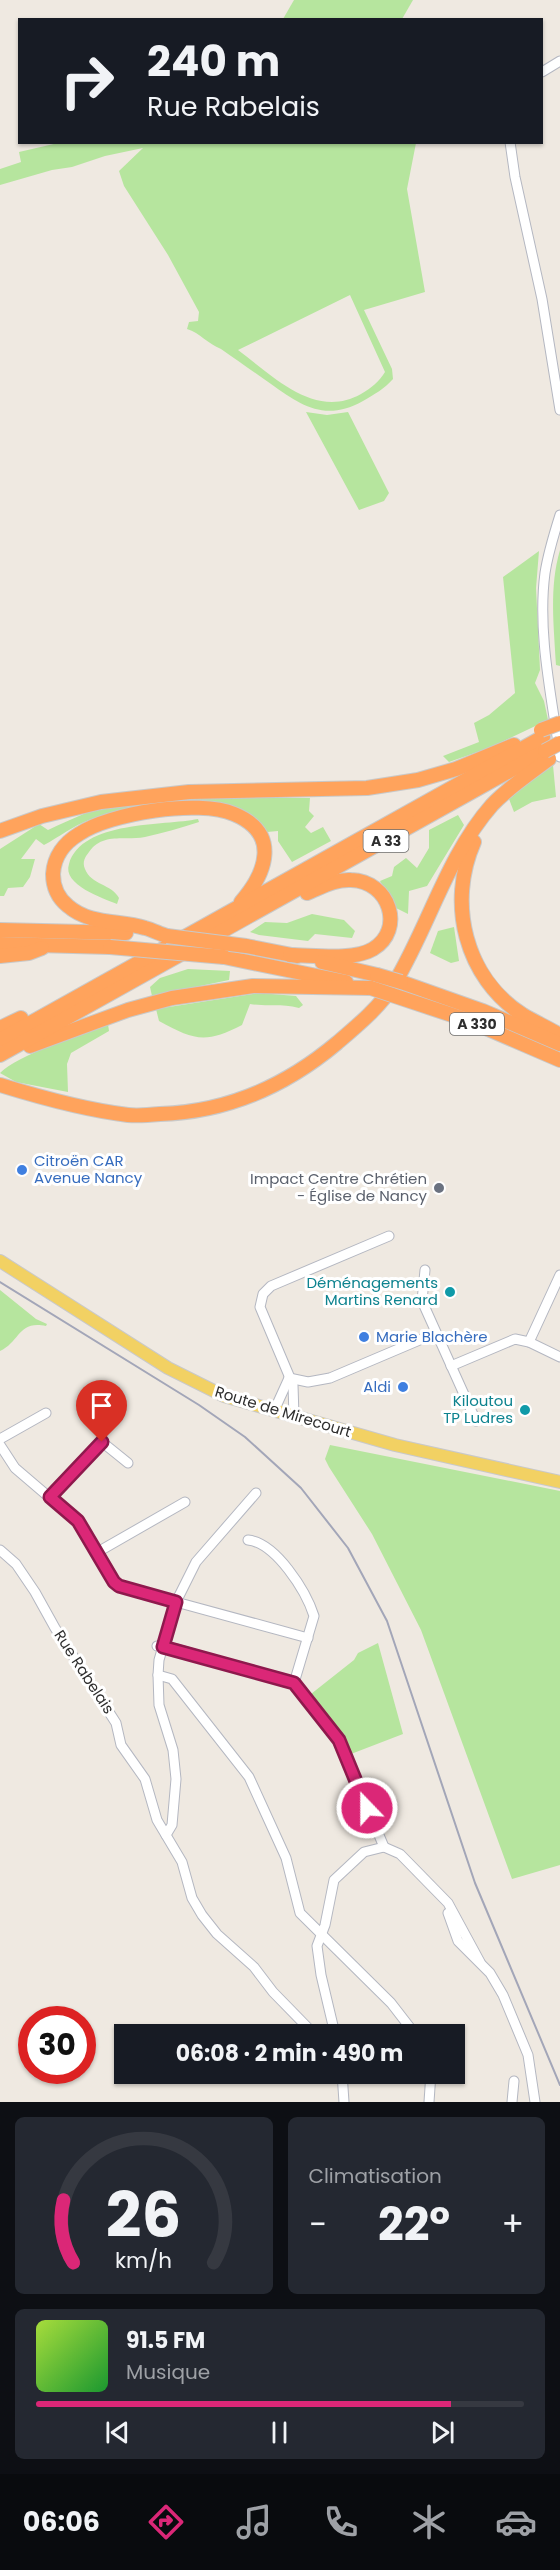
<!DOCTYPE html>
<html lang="fr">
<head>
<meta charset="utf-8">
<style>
	:root { --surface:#171b24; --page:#242831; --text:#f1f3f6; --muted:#9ea1a6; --line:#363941; --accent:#db2777 }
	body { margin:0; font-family:Poppins,sans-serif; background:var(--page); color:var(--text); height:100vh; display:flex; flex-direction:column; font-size:22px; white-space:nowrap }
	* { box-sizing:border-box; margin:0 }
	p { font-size:20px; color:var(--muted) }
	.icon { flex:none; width:33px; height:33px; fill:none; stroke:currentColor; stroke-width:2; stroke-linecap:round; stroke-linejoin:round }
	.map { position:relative; height:2102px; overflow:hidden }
	.panel { display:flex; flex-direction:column; gap:15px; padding:15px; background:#0d0f14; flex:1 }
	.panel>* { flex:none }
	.guide { position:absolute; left:18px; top:18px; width:525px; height:126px; border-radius:0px; box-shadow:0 2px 4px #0004; background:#171b24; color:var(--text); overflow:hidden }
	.speed { position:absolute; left:18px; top:2006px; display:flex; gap:12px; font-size:30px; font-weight:700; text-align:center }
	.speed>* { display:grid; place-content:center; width:78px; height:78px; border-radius:50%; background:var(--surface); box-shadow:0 2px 4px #0004; line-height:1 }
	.speed .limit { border:9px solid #d22; background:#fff; color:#111 }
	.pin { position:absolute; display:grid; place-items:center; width:51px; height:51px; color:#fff; margin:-62px -26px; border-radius:50% 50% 50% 0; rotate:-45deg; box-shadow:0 0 6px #0007 }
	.pin .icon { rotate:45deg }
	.me { position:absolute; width:66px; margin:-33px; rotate:338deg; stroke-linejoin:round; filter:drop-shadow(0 0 4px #0008) }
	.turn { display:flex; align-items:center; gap:21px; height:126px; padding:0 30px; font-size:27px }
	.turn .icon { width:78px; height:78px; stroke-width:2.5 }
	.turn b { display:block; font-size:42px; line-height:51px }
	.big { font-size:45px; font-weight:700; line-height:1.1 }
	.panel .widget { flex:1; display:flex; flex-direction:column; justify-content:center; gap:9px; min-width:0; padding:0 21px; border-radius:9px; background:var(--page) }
	.panel .dial { align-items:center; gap:0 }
	.dial svg { height:156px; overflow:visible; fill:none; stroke:var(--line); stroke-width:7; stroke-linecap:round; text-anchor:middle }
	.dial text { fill:var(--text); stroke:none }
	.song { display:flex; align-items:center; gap:18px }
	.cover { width:72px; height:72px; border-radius:9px; background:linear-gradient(135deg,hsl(80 70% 55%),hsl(130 70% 35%)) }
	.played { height:6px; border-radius:3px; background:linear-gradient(90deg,var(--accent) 85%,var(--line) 85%) }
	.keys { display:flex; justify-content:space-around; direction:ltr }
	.heat { display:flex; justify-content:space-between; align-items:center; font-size:33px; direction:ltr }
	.panel .tiles { flex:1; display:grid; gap:15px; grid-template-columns:1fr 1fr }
	.widget:last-child { grid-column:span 2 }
	.trip { position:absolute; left:114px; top:2024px; width:351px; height:60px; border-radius:0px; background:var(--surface); box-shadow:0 2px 4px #0004; font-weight:700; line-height:60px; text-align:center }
	.tab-bar { display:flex; height:96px; justify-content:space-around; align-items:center; background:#090b0e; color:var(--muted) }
	.tab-bar .icon { width:42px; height:42px }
	.tab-bar .current { color:var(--accent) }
	.tab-bar b { font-size:27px; color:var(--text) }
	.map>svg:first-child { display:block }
</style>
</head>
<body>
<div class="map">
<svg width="560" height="2102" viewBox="0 0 560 2102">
	<rect width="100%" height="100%" fill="#efe9e1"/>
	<g fill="#b6e59e" fill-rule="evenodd">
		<path d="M 294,0 L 413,0 L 402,19 L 283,19 Z"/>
		<path d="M 147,142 L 416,143 L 407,189 L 425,292 L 364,310 L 392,369 L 393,379 C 384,389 375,394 363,401 C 325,422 302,406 271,384 C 254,372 238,361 221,349 C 208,344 200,333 187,329 L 189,322 L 198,321 L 199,312 L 168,255 L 124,186 L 119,171 L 143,148 L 105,156 L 72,167 L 52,170 L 0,185 L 0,169 L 21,162 L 19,152 L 58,143 ZM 350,295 L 385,372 C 379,382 371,388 361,394 C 315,420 273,376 238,350 Z"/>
		<path d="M 306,412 L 327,415 L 348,412 L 389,493 L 384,501 L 359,510 Z"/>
		<path d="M 560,550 L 560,666 L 556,665 C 554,626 549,587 560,550 Z"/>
		<path d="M 539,551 L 536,588 L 540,670 L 535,683 L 544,701 L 548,720 L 489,748 L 449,762 L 443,756 L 479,742 L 474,723 L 489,715 L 515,693 L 503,577 Z"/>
		<path d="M 553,765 L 556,797 L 532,802 L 514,812 L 509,799 L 543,771 Z"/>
		<path d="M 310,798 L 309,811 L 314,816 L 305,827 L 311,833 L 323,827 L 331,841 L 292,862 L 278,841 L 278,831 L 267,832 C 258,821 245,810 230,806 C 205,799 114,810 89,820 C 73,826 59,837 44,845 L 36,839 L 21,859 L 35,859 L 30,877 L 23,887 L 8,888 L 4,896 L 0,896 L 0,849 L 39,824 L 48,830 C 72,819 96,807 121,802 C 183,793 248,799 310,798 Z"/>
		<path d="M 458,815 L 464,825 L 427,886 L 409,891 L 408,914 L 396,908 L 380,881 L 392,876 L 394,867 L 406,858 L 417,868 L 429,848 L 429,830 Z"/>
		<path d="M 198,819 L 199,822 C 181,828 163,833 145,837 C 124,841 103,832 89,852 C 85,857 82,862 85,869 C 91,885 112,884 119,898 L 117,904 C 103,898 62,885 69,864 C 82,820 164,826 198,819 Z"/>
		<path d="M 312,914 L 344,920 L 355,931 L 352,938 L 315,934 L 308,941 L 259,935 L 250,932 L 265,922 L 287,923 Z"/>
		<path d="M 454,927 L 459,961 L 451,963 L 430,953 L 438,931 Z"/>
		<path d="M 188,969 L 230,971 L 229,980 L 152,996 L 150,987 L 160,978 Z"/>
		<path d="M 259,993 L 296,996 L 303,1005 L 299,1008 C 281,1003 268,1007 250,1004 L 242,1025 C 205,1044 194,1040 159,1021 L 156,1009 Z"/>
		<path d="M 108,1024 L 109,1031 L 71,1053 L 67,1064 L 68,1092 L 16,1082 L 0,1073 C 17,1056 83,1032 108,1024 Z"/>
		<path d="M 0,1290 L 36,1319 L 47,1324 L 46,1326 C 18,1320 20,1342 0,1351 Z"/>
		<path d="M 330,1445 L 560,1491 L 560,1865 L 512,1879 L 421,1630 L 372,1534 L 329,1467 L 325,1459 Z"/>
		<path d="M 378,1643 L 403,1734 L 351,1754 L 344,1737 L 311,1694 L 354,1660 L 358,1653 Z"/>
	</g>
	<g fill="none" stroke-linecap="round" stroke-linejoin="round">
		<defs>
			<g id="minor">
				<path d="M 542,72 L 560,61"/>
				<path d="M 510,142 L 515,177 L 542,299 L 560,410"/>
				<path d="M 560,515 C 554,534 548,553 545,573 C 537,633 552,698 560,757"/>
				<path d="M 425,1270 L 422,1301 L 476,1421"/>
				<path d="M 529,1342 L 560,1275"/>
				<path d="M 451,1366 L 515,1339 L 529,1342 L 560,1357"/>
				<path d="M 289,1378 L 308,1382 L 330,1378 L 436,1333"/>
				<path d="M 274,1411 L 289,1378"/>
				<path d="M 294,1417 L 293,1385 L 260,1307 L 263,1294 L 271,1286 L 389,1236"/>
				<path d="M 0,1439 L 46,1413"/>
				<path d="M 0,1445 L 15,1468 L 77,1521 L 114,1582 L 119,1585 L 176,1602 L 159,1660 L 158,1675 L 159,1705 L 173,1750 L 176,1779 L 172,1825 L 166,1835"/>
				<path d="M 256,1493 L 196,1562 L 176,1602 L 308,1638"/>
				<path d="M 50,1497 L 102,1442 L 128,1463"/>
				<path d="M 248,1540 C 276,1543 306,1591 314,1616 L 294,1683"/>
				<path d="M 0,1550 L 16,1564 L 35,1592 L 55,1628 L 116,1723 L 121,1745 L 145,1779 L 157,1820 L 182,1862 L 192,1898 L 202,1915 L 217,1934 L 254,1967 L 273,1992 L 314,2034"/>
				<path d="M 96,1553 L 185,1502"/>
				<path d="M 157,1646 L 177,1649 L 294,1683 L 339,1740 L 384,1847"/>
				<path d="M 158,1675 L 172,1679 L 249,1777 L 286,1858 L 300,1913 L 391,2003 L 415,2034"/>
				<path d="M 448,1913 L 458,1941 L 490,1973 L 503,1995 L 528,2055 L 535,2102"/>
				<path d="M 335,2034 L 321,1975 L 317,1946 L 325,1925 L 334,1880 L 364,1852 L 384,1847 L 400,1854 L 448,1903 L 480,1962"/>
				<path d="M 342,2073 L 344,2102"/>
				<path d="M 429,2102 L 431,2073"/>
				<path d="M 512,2102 L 514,2081"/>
			</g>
			<path id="major" d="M 0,1261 L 168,1368 L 224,1396 L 395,1445 L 560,1482"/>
			<g id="highway">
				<path d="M 0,831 L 42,816 L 101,802 L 189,792 L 367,788 L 418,780 L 456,769 L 514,745"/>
				<path d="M 474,842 C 447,903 465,978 523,1015 C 535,1022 548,1028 560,1035"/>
				<path d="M 0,930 L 126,933"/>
				<path d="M 167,936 C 160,934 153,930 145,928 C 119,920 90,925 68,906 C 58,898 53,887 53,874 C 54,857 64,843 79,834 C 110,813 198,799 234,814 C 280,833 267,872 241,902"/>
				<path d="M 0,944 L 110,947"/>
				<path d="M 246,946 L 297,956"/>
				<path d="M 290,955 C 313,955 353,961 373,949 C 405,930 390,881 351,880 C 335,879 322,887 307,893"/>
				<path d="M 0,956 L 29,953 L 42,948"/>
				<path d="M 224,957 L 346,982"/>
				<path d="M 322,962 L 377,975"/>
				<path d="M 401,982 L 483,1011 L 560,1044"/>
				<path d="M 392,995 L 467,1020 L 560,1060"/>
				<path d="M 0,1028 L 21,1018"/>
				<path d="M 0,1040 L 543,737"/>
				<path d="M 30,1046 L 128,1010 L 172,998 L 253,986 L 371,988"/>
				<path d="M 0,1055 L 545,751"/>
				<path d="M 0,1085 C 42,1098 85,1110 128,1115 C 138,1116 150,1115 160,1114 C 227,1112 287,1085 337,1043 C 357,1026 381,1006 394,984 C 429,926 447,856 492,805 C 509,787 529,774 549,759"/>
			</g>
		</defs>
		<use href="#minor" stroke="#b4b7c1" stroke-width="11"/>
		<use href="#major" stroke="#c9c9c9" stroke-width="14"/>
		<use href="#highway" stroke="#c9c9c9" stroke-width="16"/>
		<use href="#minor" stroke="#fff" stroke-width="9"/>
		<use href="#major" stroke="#f2d163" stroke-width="12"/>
		<use href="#highway" stroke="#ffa35c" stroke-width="14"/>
		<path stroke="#a3a6b8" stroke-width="2" d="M 0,1282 L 199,1405 L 245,1437 L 301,1488 L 348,1548 L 387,1621 L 475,1883 L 560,2085"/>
		<defs>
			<g id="highway-bridge">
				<path d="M 541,730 L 560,723"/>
				<path d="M 545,751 L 560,743"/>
				<path d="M 167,936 L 246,946"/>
				<path d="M 110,947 L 224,957"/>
				<path d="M 377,975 L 401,982"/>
				<path d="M 371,988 L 392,995"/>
			</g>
		</defs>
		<use href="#highway-bridge" stroke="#c9c9c9" stroke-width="16" stroke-linecap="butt"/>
		<use href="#highway-bridge" stroke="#ffa35c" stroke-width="14"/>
	</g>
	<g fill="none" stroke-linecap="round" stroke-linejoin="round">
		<defs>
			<path id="route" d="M 102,1442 L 50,1497 L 78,1521 L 114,1582 L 119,1586 L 176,1602 L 163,1647 L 294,1683 L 339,1740 L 367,1808"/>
		</defs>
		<use href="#route" stroke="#8e194d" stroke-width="15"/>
		<use href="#route" stroke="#db2777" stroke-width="10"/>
	</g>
	<g fill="#3f7fe0" stroke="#fff" stroke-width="2">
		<circle cx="22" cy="1170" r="6"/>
		<circle cx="364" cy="1337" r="6"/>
		<circle cx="403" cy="1387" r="6"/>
	</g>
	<circle fill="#6b7280" stroke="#fff" stroke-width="2" cx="439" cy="1188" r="6"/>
	<g fill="#0f9aa8" stroke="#fff" stroke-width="2">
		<circle cx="450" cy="1292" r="6"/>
		<circle cx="525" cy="1410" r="6"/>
	</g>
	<g text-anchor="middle" stroke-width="6" stroke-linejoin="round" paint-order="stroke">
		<g fill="#fff" stroke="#6d6d6d" stroke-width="1.5">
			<rect x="363.5" y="830" width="45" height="22" rx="4.5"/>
			<rect x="450" y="1013" width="54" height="22" rx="4.5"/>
		</g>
		<g font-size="14" font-weight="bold" fill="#2e2e2e">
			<text x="386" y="846">A 33</text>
			<text x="477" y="1029">A 330</text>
		</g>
		<g font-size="15" fill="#366cbe" stroke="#fff" text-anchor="start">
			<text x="34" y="1166">Citroën CAR<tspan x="34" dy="17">Avenue Nancy</tspan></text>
			<text x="376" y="1342">Marie Blachère</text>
			<text x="391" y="1392" text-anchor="end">Aldi</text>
		</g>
		<g font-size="15" fill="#5b616d" stroke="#fff" text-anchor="end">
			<text x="427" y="1184">Impact Centre Chrétien<tspan x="427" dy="17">- Église de Nancy</tspan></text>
		</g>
		<g font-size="15" fill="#0d838f" stroke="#fff" text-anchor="end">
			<text x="438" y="1288">Déménagements<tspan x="438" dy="17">Martins Renard</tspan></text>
			<text x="513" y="1406">Kiloutou<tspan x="513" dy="17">TP Ludres</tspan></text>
		</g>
		<g font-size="15" fill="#2e2e2e" stroke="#fff">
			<text transform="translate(283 1412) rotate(17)" y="5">Route de Mirecourt</text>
			<text transform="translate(84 1672) rotate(57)" y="5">Rue Rabelais</text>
		</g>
	</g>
</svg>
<div class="speed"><div class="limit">30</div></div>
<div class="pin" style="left:102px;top:1442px;background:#d93025"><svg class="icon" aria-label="arrive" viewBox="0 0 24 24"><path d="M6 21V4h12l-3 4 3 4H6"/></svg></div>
<svg class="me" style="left:367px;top:1808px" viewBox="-20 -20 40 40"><circle r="17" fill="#db2777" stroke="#fff" stroke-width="3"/><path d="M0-11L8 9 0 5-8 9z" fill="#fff"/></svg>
<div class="trip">06:08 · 2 min · 490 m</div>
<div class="guide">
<div class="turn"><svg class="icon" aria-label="right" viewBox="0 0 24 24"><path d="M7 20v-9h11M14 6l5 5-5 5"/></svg><div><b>240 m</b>Rue Rabelais</div></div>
</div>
</div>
<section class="panel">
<div class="tiles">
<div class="widget dial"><svg viewBox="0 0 100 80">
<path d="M14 69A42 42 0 1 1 86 69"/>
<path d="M14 69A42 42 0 0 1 9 37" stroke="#db2777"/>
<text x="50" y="56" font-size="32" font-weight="700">26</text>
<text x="50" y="72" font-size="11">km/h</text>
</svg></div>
<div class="widget"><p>Climatisation</p>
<div class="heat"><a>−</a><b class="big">22°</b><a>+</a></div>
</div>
<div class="widget">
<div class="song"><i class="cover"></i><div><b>91.5 FM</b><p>Musique</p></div></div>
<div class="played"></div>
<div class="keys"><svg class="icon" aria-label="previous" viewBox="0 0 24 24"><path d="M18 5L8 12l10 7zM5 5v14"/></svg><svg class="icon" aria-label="pause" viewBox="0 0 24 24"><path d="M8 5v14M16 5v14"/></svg><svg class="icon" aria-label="next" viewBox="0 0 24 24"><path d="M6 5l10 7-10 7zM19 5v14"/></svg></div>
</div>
</div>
</section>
<nav class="tab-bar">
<b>06:06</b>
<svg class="icon current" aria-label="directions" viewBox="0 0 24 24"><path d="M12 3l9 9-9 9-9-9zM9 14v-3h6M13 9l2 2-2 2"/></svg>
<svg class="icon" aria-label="music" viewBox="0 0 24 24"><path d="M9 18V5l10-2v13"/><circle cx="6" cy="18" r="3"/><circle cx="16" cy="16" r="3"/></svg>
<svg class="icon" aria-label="phone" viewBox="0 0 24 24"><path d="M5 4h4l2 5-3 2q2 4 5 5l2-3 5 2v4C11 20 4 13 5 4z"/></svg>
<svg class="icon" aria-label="climate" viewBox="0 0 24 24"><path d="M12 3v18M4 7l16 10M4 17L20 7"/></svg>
<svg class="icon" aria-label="car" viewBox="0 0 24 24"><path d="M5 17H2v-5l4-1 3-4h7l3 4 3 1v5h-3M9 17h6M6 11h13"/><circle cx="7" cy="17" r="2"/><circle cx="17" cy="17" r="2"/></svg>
</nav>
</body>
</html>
